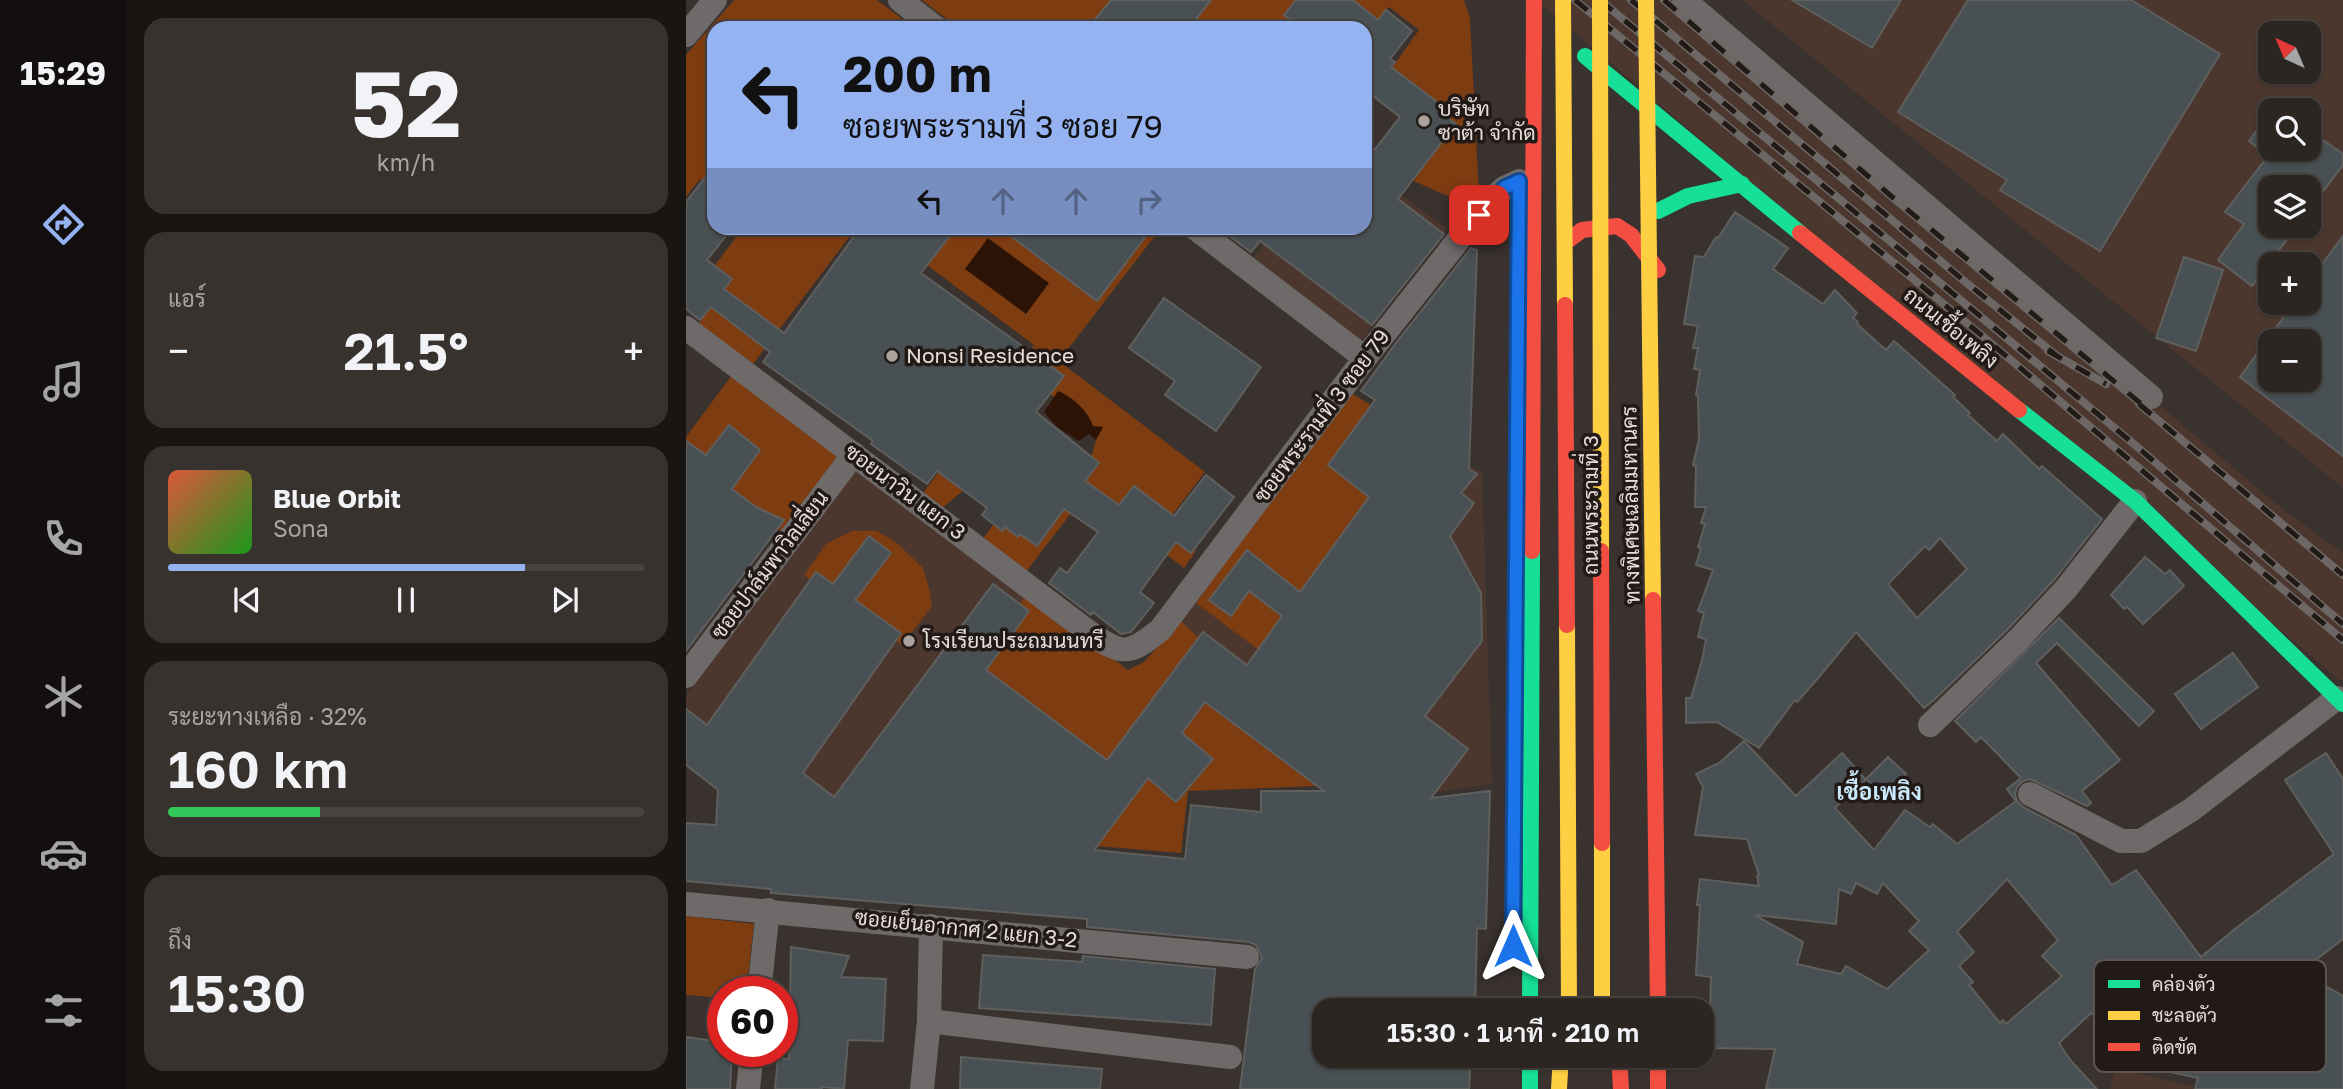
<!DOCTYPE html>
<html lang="th">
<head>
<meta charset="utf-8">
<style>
	:root { --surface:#2c2622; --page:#38322f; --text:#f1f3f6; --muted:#a6a5a5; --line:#484340; --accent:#95b2f1 }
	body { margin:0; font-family:"Golos Text",Sarabun,sans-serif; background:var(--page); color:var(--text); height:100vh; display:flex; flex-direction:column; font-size:26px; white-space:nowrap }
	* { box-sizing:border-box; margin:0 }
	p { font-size:23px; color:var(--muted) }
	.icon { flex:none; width:38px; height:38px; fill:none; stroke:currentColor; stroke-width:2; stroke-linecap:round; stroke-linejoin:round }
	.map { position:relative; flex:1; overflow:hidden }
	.sheet { display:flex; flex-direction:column; gap:18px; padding:18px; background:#181513; width:560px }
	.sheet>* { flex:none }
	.hud { position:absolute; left:21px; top:21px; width:665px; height:214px; border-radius:21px; box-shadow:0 2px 5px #0004,0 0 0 2px var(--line); background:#95b2f1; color:#111; overflow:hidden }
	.needle { width:46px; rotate:316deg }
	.fabs { position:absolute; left:1572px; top:21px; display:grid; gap:14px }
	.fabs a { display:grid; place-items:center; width:63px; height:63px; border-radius:14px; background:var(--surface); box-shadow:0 2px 5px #0004,0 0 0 2px var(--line); font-size:35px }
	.speed { position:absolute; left:21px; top:976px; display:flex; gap:14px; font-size:35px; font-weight:700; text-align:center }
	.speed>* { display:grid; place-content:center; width:91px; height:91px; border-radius:50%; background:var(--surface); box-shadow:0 2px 5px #0004,0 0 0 2px var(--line); line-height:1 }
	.speed .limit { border:10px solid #d22; background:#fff; color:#111 }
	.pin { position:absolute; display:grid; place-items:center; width:60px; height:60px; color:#fff; margin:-30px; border-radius:14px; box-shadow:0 4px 10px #0006 }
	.me { position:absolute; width:77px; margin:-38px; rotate:0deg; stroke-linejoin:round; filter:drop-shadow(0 0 5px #0008) }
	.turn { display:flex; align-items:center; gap:24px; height:147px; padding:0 21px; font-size:32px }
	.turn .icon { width:91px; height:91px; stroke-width:2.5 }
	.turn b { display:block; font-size:49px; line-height:60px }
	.lanes { display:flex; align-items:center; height:66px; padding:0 21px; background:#0003; justify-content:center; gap:35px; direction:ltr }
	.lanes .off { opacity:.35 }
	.big { font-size:52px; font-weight:600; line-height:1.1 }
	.sheet .tile { flex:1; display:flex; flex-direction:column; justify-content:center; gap:10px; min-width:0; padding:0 24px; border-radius:21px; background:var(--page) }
	.sheet .dial { align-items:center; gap:0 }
	.dial b { font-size:91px; line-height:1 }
	.song { display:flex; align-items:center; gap:21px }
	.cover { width:84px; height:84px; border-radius:10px; background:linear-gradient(135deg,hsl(10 70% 55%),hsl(120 70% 35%)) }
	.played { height:7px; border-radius:4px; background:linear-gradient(90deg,var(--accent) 75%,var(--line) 75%) }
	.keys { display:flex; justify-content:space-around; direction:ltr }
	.heat { display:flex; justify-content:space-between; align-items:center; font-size:38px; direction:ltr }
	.charge { height:10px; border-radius:5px; background:linear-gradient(90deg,#34c759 32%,var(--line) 0) }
	.trip { position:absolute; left:626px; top:998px; width:402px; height:70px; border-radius:21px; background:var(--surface); box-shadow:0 2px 5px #0004,0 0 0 2px var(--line); font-weight:600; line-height:70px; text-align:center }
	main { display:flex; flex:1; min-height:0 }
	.dock { display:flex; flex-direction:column; width:126px; justify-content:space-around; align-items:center; background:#120f0e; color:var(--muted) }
	.dock .icon { width:49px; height:49px }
	.dock .active { color:var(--accent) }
	.dock b { font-size:32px; color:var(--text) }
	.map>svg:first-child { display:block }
</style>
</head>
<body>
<main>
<nav class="dock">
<b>15:29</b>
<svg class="icon active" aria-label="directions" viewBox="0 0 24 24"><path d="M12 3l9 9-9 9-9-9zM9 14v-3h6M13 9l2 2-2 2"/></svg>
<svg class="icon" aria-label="music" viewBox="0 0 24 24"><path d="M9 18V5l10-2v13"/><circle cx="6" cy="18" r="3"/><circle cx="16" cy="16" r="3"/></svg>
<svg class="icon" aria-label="phone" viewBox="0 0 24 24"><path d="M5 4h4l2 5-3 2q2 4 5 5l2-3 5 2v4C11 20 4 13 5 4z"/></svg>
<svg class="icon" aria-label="climate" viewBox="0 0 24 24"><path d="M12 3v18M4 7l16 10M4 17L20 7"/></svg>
<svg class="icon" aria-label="car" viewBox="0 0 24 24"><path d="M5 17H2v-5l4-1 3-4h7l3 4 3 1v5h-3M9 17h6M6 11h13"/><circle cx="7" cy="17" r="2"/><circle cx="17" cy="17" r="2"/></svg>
<svg class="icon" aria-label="filters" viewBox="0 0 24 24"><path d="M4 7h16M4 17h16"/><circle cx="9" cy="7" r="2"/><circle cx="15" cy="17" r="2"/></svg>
</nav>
<section class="sheet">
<div class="tile dial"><b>52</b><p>km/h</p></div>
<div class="tile"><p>แอร์</p>
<div class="heat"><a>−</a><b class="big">21.5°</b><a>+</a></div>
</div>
<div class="tile">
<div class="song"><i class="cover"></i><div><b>Blue Orbit</b><p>Sona</p></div></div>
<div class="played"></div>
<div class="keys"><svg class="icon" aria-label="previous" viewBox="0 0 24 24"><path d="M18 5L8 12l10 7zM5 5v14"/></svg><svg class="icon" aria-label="pause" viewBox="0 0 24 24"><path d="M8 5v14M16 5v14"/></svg><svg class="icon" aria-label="next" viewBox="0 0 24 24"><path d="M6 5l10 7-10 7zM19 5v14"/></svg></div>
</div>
<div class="tile"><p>ระยะทางเหลือ · 32%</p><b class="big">160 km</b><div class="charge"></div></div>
<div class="tile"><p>ถึง</p><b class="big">15:30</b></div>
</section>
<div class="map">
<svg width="1657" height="1089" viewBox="0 0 1657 1089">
	<rect width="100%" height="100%" fill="#3a322e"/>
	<g fill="#4b372e" fill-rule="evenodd">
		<path d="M 850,0 L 993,0 L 1599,511 L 1657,553 L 1657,683 Z"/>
		<path d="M 1056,0 L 1657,0 L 1657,488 ZM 1584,33 L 1622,33 L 1622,72 L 1584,72 ZM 1584,110 L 1622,110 L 1622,149 L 1584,149 ZM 1584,187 L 1622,187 L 1622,226 L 1584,226 ZM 1584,264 L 1622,264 L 1622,303 L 1584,303 ZM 1584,341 L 1622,341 L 1622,380 L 1584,380 Z"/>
		<path d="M 679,168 L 761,229 L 674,342 L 567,259 L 590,228 L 679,228 Z"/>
		<path d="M 663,392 L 796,472 L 806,784 L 731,795 L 696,790 L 629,786 L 502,791 L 495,853 L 70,819 L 0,766 L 0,696 L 171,469 L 293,556 L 442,670 L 458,662 L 510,603 Z"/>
		<path d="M 1429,1068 L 1519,1089 L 1424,1089 Z"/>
	</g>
	<g fill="#7e3c11">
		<path d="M 48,0 L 191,0 L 228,28 L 28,28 L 28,188 L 14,179 L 0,197 L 0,55 Z"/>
		<path d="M 236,0 L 431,0 L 411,28 L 272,28 Z"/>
		<path d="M 520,0 L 778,0 L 784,18 L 793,195 L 784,206 L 728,181 L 760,124 L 700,76 L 733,30 L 703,7 L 679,35 L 679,28 L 499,28 Z"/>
		<path d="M 57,228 L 170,228 L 64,368 L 12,329 L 26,269 Z"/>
		<path d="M 223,228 L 475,228 L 373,361 L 519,472 L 477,527 L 510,551 L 498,568 L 465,543 L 406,486 L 339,573 L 296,540 L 312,518 L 404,462 L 412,432 L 350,383 L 317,458 L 256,508 L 237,493 L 348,345 L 211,243 Z"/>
		<path d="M 46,375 L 153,454 L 95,531 L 60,507 L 0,451 L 0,437 Z"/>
		<path d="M 663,392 L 720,426 L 700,483 L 574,651 L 510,603 Z"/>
		<path d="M 166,531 L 191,531 L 211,543 L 237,568 L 243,588 L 246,606 L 216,645 L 118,575 L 140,544 Z"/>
		<path d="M 341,593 L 442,670 L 458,662 L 495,621 L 520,645 L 525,695 L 629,786 L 502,791 L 495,853 L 387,844 L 226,736 L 327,615 Z"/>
		<path d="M 0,916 L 68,924 L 60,992 L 37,992 L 37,998 L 0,995 Z"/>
	</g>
	<g fill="#2c1306">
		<path d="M 302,238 L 363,283 L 340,314 L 279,269 Z"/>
		<path d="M 372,391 C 387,397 402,411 407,426 L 417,427 L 410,440 L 403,434 L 393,441 L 371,427 L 358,412 Z"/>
	</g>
	<g fill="#485053" stroke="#5f5f5e" stroke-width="2" fill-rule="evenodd">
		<path d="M 425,0 L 525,0 L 503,28 L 402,28 Z"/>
		<path d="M 610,0 L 667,0 L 692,20 L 700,10 L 726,31 L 704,59 L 709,62 L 705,67 L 755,105 L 751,110 L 770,124 L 712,199 L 758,234 L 686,325 L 574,241 L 565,252 L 533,228 L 679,228 L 679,162 L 714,117 L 679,90 L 679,28 L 615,28 L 598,15 Z"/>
		<path d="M 1106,0 L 1215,0 L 1186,48 Z"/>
		<path d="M 1282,0 L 1445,0 L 1534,54 L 1414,251 L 1314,190 L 1321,180 L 1212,112 Z"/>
		<path d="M 1584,113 L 1584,149 L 1622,149 L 1622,130 L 1657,154 L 1657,165 L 1622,211 L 1622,187 L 1584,187 L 1584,226 L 1611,226 L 1566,286 L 1532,260 L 1558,224 L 1539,212 L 1582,156 L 1563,141 Z"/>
		<path d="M 28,166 L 28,228 L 46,228 L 21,260 L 46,279 L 38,289 L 98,333 L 174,228 L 270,228 L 235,273 L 378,376 L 350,412 L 413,463 L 399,481 L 433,505 L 448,486 L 488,516 L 520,475 L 548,497 L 505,553 L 490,542 L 454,592 L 468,603 L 445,632 L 435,634 L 407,612 L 405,615 L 363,583 L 374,568 L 381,573 L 412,532 L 378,509 L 351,546 L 334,534 L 332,537 L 319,527 L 317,531 L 296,515 L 301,508 L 251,471 L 241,484 L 185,444 L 187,441 L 77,362 L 84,352 L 25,307 L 14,320 L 0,309 L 0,202 Z"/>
		<path d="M 1049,212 L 1102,248 L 1087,269 L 1137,304 L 1149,290 L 1171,313 L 1167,318 L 1172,322 L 1171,324 L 1200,350 L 1208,341 L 1269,395 L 1267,397 L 1284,413 L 1282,415 L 1311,441 L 1317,434 L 1353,469 L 1356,466 L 1416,519 L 1368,580 L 1320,631 L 1248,700 L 1238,708 L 1170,632 L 1133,677 L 1111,702 L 1109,700 L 1073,748 L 1031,722 L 1000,723 L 1000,698 L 1005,698 L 1016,660 L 1020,639 L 1012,637 L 1018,613 L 1012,611 L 1027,570 L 1010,565 L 1015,548 L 1012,547 L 1019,524 L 1015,523 L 1020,507 L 1009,507 L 1010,466 L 1007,465 L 1013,439 L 1012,396 L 1010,395 L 1014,370 L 1008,369 L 1012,348 L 1007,348 L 1012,326 L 998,324 L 1009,256 L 1018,257 L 1030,237 L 1032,238 ZM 1254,538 L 1281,569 L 1231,618 L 1202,584 L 1239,546 L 1243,550 Z"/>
		<path d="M 314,228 L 466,228 L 411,301 Z"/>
		<path d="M 1657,236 L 1657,456 L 1554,377 L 1608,303 L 1622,303 L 1622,283 ZM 1584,341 L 1622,341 L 1622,380 L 1584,380 Z"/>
		<path d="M 785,248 L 791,250 L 783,469 L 791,474 L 775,493 L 788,503 L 764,536 L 795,593 L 796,641 L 739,716 L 782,749 L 745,798 L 804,791 L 800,929 L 791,928 L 789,1010 L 639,1010 L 639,1055 L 785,1055 L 783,1089 L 554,1089 L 569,969 L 576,958 L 570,945 L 563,942 L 401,927 L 401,919 L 85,893 L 85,889 L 0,881 L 0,823 L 30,825 L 32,790 L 0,765 L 0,709 L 21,725 L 130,572 L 147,584 L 183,536 L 205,553 L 169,600 L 215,633 L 117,773 L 148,797 L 307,584 L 343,611 L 300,670 L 421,760 L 517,632 L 561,665 L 596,616 L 563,591 L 545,616 L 523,600 L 561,550 L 614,592 L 683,497 L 642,465 L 689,400 L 675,391 L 710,343 ZM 519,702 L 638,791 L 575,791 L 575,812 L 505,805 L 499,859 L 408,850 L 462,778 L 490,802 L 527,759 L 496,733 Z"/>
		<path d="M 1498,257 L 1537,270 L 1510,351 L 1470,338 Z"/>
		<path d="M 478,298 L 575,367 L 530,431 L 479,395 L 489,381 L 443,348 Z"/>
		<path d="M 43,425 L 74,450 L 46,489 L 70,507 L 98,520 L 0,651 L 0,441 L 20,455 Z"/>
		<path d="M 1459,557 L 1479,574 L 1484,570 L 1498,586 L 1457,624 L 1441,607 L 1438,609 L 1425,595 Z"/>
		<path d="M 1373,618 L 1468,711 L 1453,726 L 1371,643 L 1350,663 L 1434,760 L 1396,791 L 1405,803 L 1401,806 L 1344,779 L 1337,781 L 1331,787 L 1329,794 L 1331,801 L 1337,807 L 1390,835 L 1426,885 L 1450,870 L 1515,957 L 1550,928 L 1648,854 L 1599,780 L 1640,753 L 1657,779 L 1657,939 L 1614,972 L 1657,996 L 1657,1089 L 1509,1089 L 1512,1078 L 1480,1071 L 1487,1045 L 1437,1037 L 1405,1013 L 1373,1043 L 1385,1061 L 1411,1089 L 1080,1089 L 1089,1049 L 1023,1048 L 1025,977 L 1010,975 L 1014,905 L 1011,905 L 1014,879 L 1073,886 L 1071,876 L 1073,875 L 1061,839 L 1009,835 L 1017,787 L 1010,774 L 1033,763 L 1058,741 L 1110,796 L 1156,753 L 1180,780 L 1149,808 L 1188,850 L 1219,810 L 1244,827 L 1247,824 L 1271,844 L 1330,801 L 1321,789 L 1335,778 L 1295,737 L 1290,742 L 1269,721 ZM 1321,879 L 1372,940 L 1356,956 L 1376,976 L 1320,1024 L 1317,1020 L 1314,1023 L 1283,985 L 1287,982 L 1273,966 L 1288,952 L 1271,932 ZM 1170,883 L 1191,894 L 1197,883 L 1233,921 L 1223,931 L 1243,950 L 1201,989 L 1160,966 L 1155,974 L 1111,964 L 1117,942 L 1069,915 L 1150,924 L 1153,889 L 1165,894 Z"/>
		<path d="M 1547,653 L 1572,687 L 1515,729 L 1489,694 Z"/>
		<path d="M 1202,757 L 1220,774 L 1198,796 L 1180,779 Z"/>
		<path d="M 105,947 L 163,956 L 155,977 L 200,979 L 197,1041 L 162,1040 L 158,1089 L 136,1087 L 136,1089 L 89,1089 L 92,1058 L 103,1059 Z"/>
		<path d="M 297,955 L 396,962 L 397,956 L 529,969 L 525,1025 L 293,1008 Z"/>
		<path d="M 0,1037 L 37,1042 L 37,1052 L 46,1052 L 44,1089 L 0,1089 Z"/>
		<path d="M 275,1057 L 416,1069 L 414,1089 L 274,1089 Z"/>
	</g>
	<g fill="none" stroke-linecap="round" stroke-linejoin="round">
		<g stroke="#6e6a69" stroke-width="24">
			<path d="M 214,0 L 250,28"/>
			<path d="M 998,0 L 1465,397"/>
			<path d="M 0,35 L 29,0"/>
			<path d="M 509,228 L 679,358"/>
			<path d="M 0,328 L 400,630 C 435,655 442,657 475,629 L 679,358 L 770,243 L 806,199 L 818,188 L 833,181"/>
			<path d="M 0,676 L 168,454"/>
			<path d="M 1244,725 L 1331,641 L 1379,590 L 1449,501"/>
			<path d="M 1344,794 L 1435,841 L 1455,841 L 1505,810 L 1651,698"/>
			<path d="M 0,904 L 561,957"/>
			<path d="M 73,992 L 82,910"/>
			<path d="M 243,1021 L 544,1057"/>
			<path d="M 62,1089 L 66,1052"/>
			<path d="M 236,1089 L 243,1021 L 245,926"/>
		</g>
		<g stroke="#16e098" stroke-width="16">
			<path d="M 899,56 L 1114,233"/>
			<path d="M 972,211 L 1002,196 L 1056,184"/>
			<path d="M 1333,410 L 1449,501 L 1657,704"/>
			<path d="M 844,1055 L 844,1089"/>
		</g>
		<path stroke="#ffcf43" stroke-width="16" d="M 873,1089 L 875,1055"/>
		<g stroke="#f24e42" stroke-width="16">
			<path d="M 1114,233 L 1333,410"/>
			<path d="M 884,239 L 896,230 L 931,226 L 945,235 L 972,270"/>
			<path d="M 933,1055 L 935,1089"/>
			<path d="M 972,1055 L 972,1089"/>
		</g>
		<defs>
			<g id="rail">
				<path d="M 889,0 L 1294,334 L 1657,640"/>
				<path d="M 914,0 L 1449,445 L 1657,624"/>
				<path d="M 945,0 L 1277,280 L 1371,356"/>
				<path d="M 978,0 L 1205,196 L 1459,407"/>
				<path d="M 1362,351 L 1420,384"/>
				<path d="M 1453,404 L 1657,575"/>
			</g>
		</defs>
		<use href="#rail" stroke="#6d6865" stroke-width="8"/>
		<use href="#rail" stroke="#211a16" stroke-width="5" stroke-dasharray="16" stroke-linecap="butt"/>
		<path stroke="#16e098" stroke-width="16" d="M 844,1010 L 846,551"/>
		<g stroke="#ffcf43" stroke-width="16">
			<path d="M 877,0 L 879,305"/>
			<path d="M 914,0 L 915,551"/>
			<path d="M 960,0 L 967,600"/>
			<path d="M 881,625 L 883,1010"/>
			<path d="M 916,843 L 916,1010"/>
		</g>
		<g stroke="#f24e42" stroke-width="16">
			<path d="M 879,305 L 881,625"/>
			<path d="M 846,551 L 848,0"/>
			<path d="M 915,551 L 916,843"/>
			<path d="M 967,600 L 972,1010"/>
		</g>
	</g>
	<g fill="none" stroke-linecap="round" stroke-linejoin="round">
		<defs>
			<path id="route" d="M 793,215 L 818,188 L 833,181 L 827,946"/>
		</defs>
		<use href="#route" stroke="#114b97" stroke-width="18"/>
		<use href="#route" stroke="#1a73e8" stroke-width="12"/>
	</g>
	<g fill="#aba29d" stroke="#211a16" stroke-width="2.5">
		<circle cx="738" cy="121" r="7"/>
		<circle cx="206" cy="356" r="7"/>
		<circle cx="223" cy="641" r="7"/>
	</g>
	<g text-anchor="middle" stroke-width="7" stroke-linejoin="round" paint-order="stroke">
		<g font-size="21" fill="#e8ded9" stroke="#211a16" text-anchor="start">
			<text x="752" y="116">บริษัท<tspan x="752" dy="24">ซาต้า จำกัด</tspan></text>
			<text x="220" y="363">Nonsi Residence</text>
			<text x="237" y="648">โรงเรียนประถมนนทรี</text>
		</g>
		<g font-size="21" fill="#e8ded9" stroke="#211a16">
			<text transform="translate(1265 328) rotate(39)" y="7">ถนนเชื้อเพลิง</text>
			<text transform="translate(636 416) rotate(-53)" y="7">ซอยพระรามที่ 3 ซอย 79</text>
			<text transform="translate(219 492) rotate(37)" y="7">ซอยนาวิน แยก 3</text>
			<text transform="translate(905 505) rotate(-90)" y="7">ถนนพระรามที่ 3</text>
			<text transform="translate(945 505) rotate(-91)" y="7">ทางพิเศษเฉลิมมหานคร</text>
			<text transform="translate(84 565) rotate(-53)" y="7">ซอยปาล์มพาวิลเลี่ยน</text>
			<text transform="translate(280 929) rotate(6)" y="7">ซอยเย็นอากาศ 2 แยก 3-2</text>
		</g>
		<g font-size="23" font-weight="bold" fill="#cbe9fb" stroke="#211a16">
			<text x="1193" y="800">เชื้อเพลิง</text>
		</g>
	</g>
	<rect x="1408" y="960" width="232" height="112" rx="10" fill="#211a16" stroke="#5d5550" stroke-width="2"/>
	<rect x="1422" y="980" width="32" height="8" fill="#16e098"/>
	<rect x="1422" y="1011" width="32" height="9" fill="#ffcf43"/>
	<rect x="1422" y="1043" width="32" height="8" fill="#f24e42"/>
	<g font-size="19" fill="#e8ded9">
		<text x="1466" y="991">คล่องตัว</text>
		<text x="1466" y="1022">ชะลอตัว</text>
		<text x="1466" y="1054">ติดขัด</text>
	</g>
</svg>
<div class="fabs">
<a><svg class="needle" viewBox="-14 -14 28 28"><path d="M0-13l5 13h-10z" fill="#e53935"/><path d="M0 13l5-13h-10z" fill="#a6a5a5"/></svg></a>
<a><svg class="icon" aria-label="search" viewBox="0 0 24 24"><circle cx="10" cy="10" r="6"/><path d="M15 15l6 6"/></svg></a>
<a><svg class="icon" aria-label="layers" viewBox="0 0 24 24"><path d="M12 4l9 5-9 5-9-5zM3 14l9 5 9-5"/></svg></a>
<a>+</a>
<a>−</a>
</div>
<div class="speed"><div class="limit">60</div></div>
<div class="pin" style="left:793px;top:215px;background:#d93025"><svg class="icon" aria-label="arrive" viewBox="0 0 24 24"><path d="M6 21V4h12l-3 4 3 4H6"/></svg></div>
<svg class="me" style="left:827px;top:946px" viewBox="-20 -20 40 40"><path d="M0-17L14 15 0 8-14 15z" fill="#1a73e8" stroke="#fff" stroke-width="4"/></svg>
<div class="trip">15:30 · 1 นาที · 210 m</div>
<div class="hud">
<div class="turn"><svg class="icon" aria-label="left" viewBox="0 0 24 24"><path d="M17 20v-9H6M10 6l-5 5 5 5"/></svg><div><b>200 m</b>ซอยพระรามที่ 3 ซอย 79</div></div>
<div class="lanes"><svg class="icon" aria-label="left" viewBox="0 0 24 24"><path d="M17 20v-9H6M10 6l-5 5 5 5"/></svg><svg class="icon off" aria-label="ahead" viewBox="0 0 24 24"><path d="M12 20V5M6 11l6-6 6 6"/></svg><svg class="icon off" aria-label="ahead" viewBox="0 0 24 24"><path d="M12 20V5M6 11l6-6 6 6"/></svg><svg class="icon off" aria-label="right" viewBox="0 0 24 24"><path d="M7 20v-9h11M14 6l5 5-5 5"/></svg></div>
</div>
</div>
</main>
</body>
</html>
